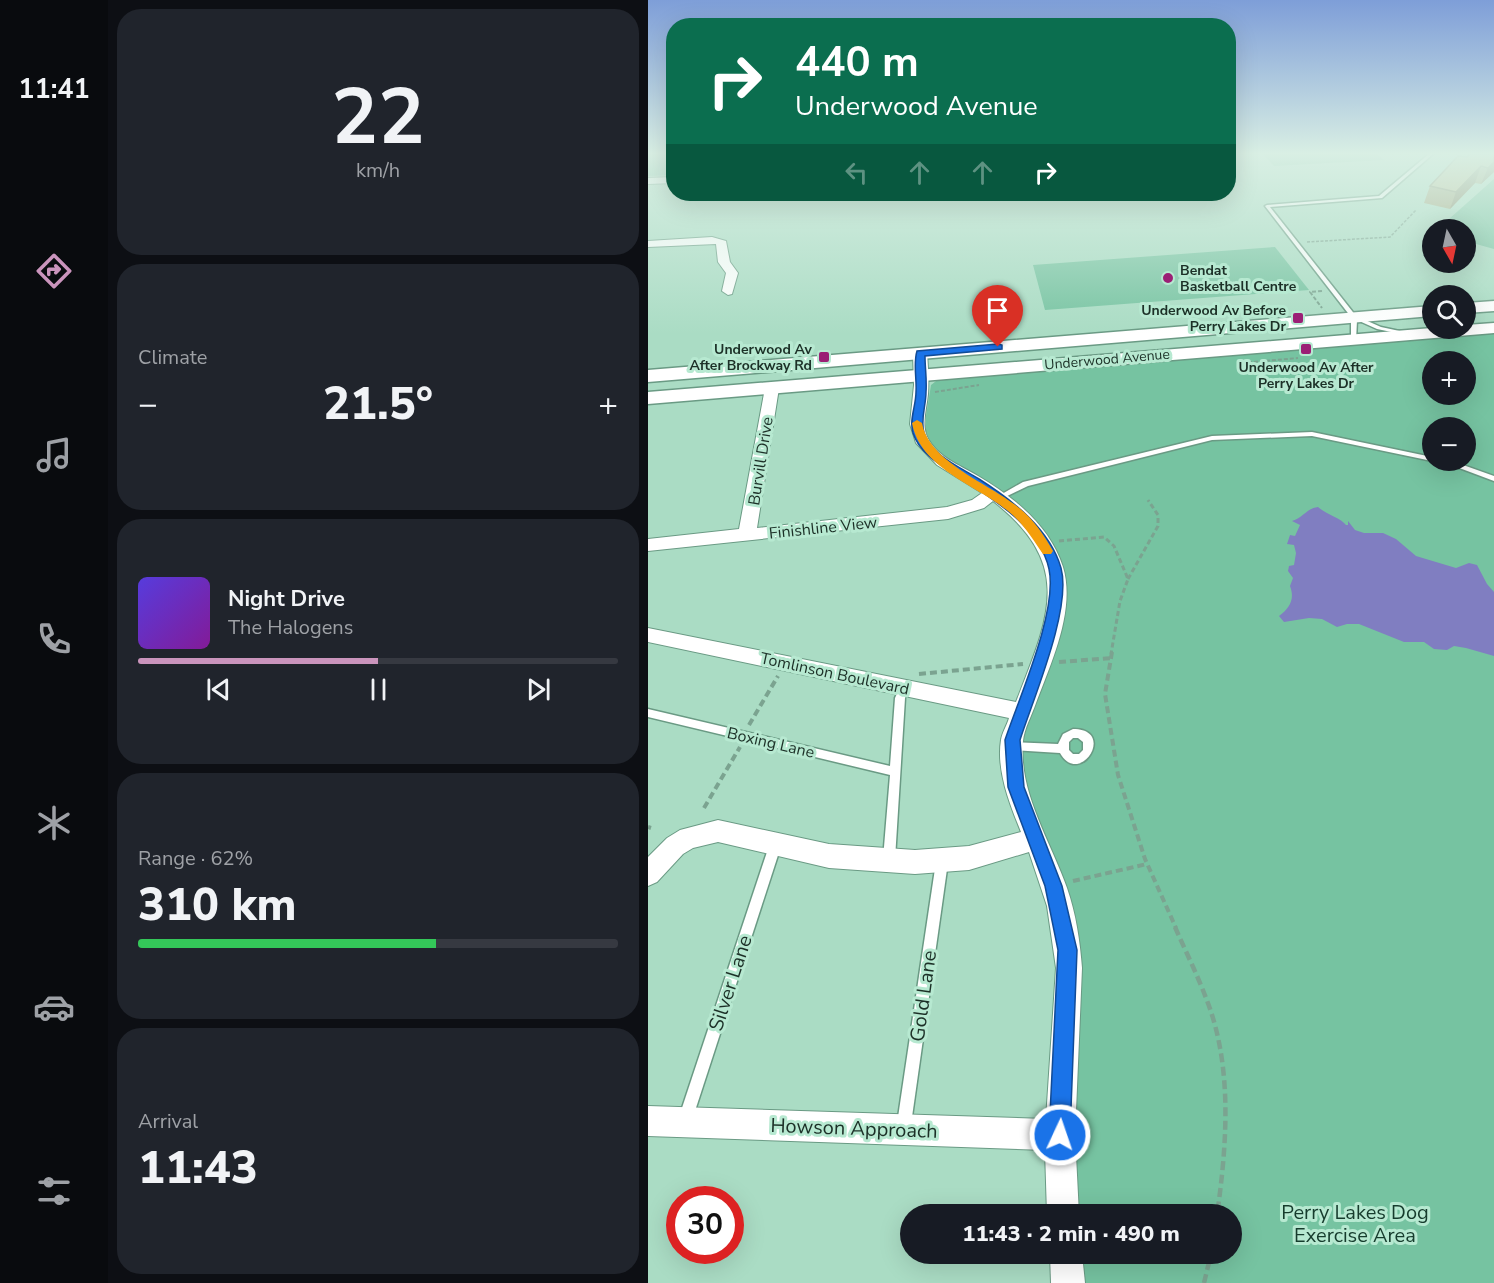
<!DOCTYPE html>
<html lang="en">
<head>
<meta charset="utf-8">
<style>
	:root { --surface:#171b24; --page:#20242c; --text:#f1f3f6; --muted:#9ea1a6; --line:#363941; --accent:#ca94bc }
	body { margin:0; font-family:"Nunito Sans",sans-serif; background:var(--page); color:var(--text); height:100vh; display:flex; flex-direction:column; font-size:22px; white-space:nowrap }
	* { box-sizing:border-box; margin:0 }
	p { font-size:20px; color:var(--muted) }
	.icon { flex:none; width:33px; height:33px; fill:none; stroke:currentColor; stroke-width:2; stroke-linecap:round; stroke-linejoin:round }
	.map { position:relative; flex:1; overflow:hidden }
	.panel { display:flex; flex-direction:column; gap:9px; padding:9px; background:#0d0f14; width:540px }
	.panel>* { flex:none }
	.top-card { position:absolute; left:18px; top:18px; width:570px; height:183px; border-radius:24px; box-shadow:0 6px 24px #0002; background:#0b6e4f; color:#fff; overflow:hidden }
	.needle { width:39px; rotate:171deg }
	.tools { position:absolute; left:774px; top:219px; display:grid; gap:12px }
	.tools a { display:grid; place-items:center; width:54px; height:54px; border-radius:50%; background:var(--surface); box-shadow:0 6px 24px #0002; font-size:30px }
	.speed { position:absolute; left:18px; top:1186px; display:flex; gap:12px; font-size:30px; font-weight:700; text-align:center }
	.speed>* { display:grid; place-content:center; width:78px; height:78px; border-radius:50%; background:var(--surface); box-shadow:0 6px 24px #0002; line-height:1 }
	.speed .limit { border:9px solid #d22; background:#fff; color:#111 }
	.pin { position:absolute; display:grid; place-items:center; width:51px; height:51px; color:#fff; margin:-62px -26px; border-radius:50% 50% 50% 0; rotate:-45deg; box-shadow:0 0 6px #0007 }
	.pin .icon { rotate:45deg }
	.me { position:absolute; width:66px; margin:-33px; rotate:3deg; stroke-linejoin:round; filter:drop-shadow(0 0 4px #0008) }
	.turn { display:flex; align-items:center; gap:21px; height:126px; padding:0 30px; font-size:27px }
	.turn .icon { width:78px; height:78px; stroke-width:2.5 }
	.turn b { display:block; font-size:42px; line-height:51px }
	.lanes { display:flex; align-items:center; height:57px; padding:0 30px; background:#0003; justify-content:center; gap:30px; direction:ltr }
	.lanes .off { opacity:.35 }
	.big { font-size:45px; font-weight:800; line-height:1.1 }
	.panel .card { flex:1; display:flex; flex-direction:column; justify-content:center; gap:9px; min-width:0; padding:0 21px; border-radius:24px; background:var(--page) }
	.panel .dial { align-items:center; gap:0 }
	.dial b { font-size:78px; line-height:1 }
	.song { display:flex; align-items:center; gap:18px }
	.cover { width:72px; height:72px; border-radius:9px; background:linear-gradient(135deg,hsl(250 70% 55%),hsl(290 70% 35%)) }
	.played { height:6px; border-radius:3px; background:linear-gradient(90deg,var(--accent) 50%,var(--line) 50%) }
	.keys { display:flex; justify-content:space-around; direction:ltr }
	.heat { display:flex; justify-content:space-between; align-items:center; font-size:33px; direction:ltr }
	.charge { height:9px; border-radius:4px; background:linear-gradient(90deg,#34c759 62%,var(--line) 0) }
	.trip { position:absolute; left:252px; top:1204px; width:342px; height:60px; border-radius:30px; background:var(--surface); box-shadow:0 6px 24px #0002; font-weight:800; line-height:60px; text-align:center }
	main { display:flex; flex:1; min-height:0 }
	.menu { display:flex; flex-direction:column; width:108px; justify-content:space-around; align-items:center; background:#090b0e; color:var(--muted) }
	.menu .icon { width:42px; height:42px }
	.menu .selected { color:var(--accent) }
	.menu b { font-size:27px; color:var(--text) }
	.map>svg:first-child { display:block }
</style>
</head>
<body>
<main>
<nav class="menu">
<b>11:41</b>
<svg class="icon selected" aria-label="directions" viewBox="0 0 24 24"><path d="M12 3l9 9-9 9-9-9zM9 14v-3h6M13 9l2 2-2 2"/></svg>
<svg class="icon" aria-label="music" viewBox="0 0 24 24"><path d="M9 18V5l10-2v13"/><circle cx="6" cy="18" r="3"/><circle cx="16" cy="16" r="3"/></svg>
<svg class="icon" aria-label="phone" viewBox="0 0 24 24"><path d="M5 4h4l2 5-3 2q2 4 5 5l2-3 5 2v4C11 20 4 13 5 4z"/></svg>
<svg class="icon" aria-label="climate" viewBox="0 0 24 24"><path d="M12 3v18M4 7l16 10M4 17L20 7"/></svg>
<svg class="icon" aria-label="car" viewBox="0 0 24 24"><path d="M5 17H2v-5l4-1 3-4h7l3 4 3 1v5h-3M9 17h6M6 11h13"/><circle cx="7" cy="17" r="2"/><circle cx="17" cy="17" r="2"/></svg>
<svg class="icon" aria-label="filters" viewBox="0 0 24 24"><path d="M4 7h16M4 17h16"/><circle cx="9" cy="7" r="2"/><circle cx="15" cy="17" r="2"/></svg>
</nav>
<section class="panel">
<div class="card dial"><b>22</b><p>km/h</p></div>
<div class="card"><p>Climate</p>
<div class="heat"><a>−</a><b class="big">21.5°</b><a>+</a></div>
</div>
<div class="card">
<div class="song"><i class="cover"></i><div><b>Night Drive</b><p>The Halogens</p></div></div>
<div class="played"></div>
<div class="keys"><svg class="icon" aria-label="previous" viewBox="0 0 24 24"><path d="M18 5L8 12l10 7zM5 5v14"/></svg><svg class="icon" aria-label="pause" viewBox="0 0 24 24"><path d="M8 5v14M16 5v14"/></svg><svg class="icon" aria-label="next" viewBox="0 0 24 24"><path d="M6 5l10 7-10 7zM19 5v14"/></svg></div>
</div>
<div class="card"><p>Range · 62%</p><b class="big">310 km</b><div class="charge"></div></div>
<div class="card"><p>Arrival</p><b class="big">11:43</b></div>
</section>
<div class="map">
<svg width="846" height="1283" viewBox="0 0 846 1283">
	<rect width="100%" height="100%" fill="#aadcc4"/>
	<g fill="#76c3a1" fill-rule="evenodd">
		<path d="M 0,154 L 25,154 L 25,175 L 0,176 Z"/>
		<path d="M 615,154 L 729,154 L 736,160 L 626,166 Z"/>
		<path d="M 846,179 L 846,249 L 828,244 L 818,234 L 818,230 L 812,229 L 801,219 Z"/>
		<path d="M 627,247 L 661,290 L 397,310 L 385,265 Z"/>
		<path d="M 846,332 L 846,1283 L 433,1283 L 433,1254 L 584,1254 L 584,1215 L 429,1215 L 424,1147 L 429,1040 L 372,748 L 399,670 L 416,585 L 383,516 L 346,485 L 299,459 L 285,447 L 278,432 L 278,416 L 283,385 L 292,378 ZM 784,362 L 818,362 L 818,394 L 784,394 ZM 784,428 L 818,428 L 818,460 L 784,460 Z"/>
	</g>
	<path fill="#807ec1" d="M 670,507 C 679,515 693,518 698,525 L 700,525 L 700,521 L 707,530 L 716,533 L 735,533 L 748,539 L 768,556 L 808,568 L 821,563 L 829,565 L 839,584 L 846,592 L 846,656 L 818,648 L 806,646 L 799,650 L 786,649 L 776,642 L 756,642 L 711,624 L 699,624 L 689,627 L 674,619 L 661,618 L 636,622 L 631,616 C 642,608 647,599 642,586 L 645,578 L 640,571 L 641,566 L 646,565 L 648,553 L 646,545 L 639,544 L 642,535 L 647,536 L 652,525 L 644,521 C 655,518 659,508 670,507 Z"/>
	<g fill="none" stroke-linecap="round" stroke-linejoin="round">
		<defs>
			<g id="service">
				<path d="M 781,154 L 785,154 L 734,198 L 622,207 L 708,316 L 733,327 L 761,333 L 758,335 L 729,329 L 709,320 L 708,341 L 703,342 L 703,317 L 617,206 L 619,205 L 731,196 Z"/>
				<path d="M 664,432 L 784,457 L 784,460 L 787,460 L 784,461 L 664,436 L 564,440 L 380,486 L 351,500 L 347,498 L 375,482 L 564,436 Z"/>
				<path d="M 790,460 L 801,460 L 846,476 L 846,481 Z"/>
				<path d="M 256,684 L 259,685 L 261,688 L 257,698 L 247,859 L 245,863 L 241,864 L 237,863 L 235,859 L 242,775 L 0,717 L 0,709 L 242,766 L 247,698 L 253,685 Z"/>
				<path d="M 425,729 C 469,729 432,788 412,753 L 364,750 L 360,749 L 359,746 L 360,743 L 364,742 L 410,744 L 415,734 ZM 425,738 L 430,738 L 435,742 L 435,750 L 431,754 L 425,754 L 421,750 L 421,742 Z"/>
				<path d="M 127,841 L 131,842 L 133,846 L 45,1117 L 43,1122 L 38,1124 L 33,1122 L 31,1117 L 121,846 L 123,842 Z"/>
				<path d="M 294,857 L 298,858 L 300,862 L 263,1124 L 261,1129 L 256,1131 L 251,1129 L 249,1124 L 288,862 L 290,858 Z"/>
			</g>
			<g id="minor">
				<path d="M 26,177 L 26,183 L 0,184 L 0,178 Z"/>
				<path d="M 64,237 L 78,241 L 82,262 L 90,273 L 84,294 L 80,295 L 74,291 L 78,273 L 70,262 L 68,244 L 0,247 L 0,241 Z"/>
				<path d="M 272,349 L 279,353 C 280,367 281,380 280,394 C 279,407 274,421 278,434 C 286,456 312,465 330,476 C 366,497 402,526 415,567 C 428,610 403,663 388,703 C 384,715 376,729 375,741 C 370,792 403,842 419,888 C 428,914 432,941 434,968 L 427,1135 L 431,1215 L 399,1215 L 397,1150 L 0,1136 L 0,1106 L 398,1119 L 408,968 L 399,906 L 381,852 L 321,870 L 267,874 L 181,868 L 70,842 L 45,848 L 35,854 L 9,882 L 0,886 L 0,857 L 19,838 L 32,830 L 70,820 L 181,844 L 267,850 L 321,846 L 373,832 C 362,805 348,770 353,740 C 354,733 359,725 361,718 L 0,642 L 0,628 L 368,702 C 401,617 427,565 345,501 L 336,508 L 300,519 L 0,551 L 0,539 L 91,529 L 117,388 L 124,384 L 131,388 L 109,528 L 299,507 L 324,500 L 334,493 L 289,465 L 268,443 L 262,424 L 266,385 L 265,353 Z"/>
				<path d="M 402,1254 L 434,1254 L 437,1283 L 403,1283 Z"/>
			</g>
			<g id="secondary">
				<path d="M 846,301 L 846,311 L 818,313 L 818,303 Z"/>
				<path d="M 784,306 L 784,316 L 0,382 L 0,370 Z"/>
				<path d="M 846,323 L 846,333 L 0,404 L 0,392 L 784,328 L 818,328 L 818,325 Z"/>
			</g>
		</defs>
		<use href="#service" stroke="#6a9a84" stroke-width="3"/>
		<use href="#minor" stroke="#6a9a84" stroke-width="2"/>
		<use href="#secondary" stroke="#6a9a84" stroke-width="3"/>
		<path stroke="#7ba390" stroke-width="1.5" stroke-dasharray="3 1.5" stroke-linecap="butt" d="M 659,242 L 742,237 L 768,210"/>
		<g stroke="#7ba390" stroke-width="2" stroke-dasharray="4 2" stroke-linecap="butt">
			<path d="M 674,291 L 662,292 L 674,308"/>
			<path d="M 594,363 L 650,358"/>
			<path d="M 287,392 L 331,385"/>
		</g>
		<g stroke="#7ba390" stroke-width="3" stroke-dasharray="5 3" stroke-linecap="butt">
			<path d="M 411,541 L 456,537 L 466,546 L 480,579 L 472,601 L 463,654"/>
			<path d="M 480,579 L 510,526 L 510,515 L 500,500"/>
		</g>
		<g stroke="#7ba390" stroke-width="4" stroke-dasharray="7 4" stroke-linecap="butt">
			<path d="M 464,652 L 457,694 L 470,775 L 497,859 L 528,928"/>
			<path d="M 411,662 L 464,658"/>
			<path d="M 271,674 L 375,664"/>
			<path d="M 101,725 L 130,676"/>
			<path d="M 56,808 L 92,747"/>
			<path d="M 0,827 L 3,828"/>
			<path d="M 425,881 L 499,864"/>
		</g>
		<g stroke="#7ba390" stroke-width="4.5" stroke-dasharray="9 4.5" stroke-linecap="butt">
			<path d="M 527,927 C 537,950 549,974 558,998 C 585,1066 579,1144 569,1215"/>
			<path d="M 556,1283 L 563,1254"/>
		</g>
		<use href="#service" fill="#fff" fill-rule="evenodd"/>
		<use href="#minor" fill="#fff" fill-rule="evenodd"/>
		<use href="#secondary" fill="#fff" fill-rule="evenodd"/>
	</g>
	<path fill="#a4a179" d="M 846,154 L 846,172 L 833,184 L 827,183 L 802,209 L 776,203 L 782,186 L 819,157 Z"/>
	<g fill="#868363">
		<path d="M 846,162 L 846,172 L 833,184 L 840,168 Z"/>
		<path d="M 833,166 L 827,183 L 802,209 L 808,192 Z"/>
	</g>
	<path fill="#bfbb8d" stroke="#868363" stroke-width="1.5" d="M 822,154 L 846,154 L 846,162 L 840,168 L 833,166 L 808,192 L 782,186 L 810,156 L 819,157 Z"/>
	<linearGradient id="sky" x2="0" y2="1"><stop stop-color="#7e9ed8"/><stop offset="0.46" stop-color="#d9efe4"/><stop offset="1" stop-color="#d9efe4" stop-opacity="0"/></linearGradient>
	<rect width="846" height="334" fill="url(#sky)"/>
	<path fill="#1a73e8" stroke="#114b97" stroke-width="1.5" d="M 350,344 L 354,345 L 354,349 L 277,356 C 277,368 279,380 278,392 C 278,406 272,420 276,433 C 284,456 312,467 331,479 C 364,500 402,529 413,568 C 424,609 385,699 372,740 L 376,787 L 414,886 L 429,950 L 422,1135 L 419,1143 L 412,1146 L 404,1143 L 401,1135 L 410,950 L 397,886 L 360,787 L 357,740 C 371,698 410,611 401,569 C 392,528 347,500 314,479 C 296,467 272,455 265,433 C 261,419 268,406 268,392 C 269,379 265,364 269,351 Z"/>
	<path fill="#f59e0b" d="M 269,420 L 274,423 C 281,461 337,482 366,504 C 383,516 395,533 405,551 L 403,554 L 395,554 C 384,538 375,523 360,511 C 328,485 272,468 264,423 Z"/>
	<g fill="#9b1f75" stroke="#b7e9d1" stroke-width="2">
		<circle cx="520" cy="278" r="6"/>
		<rect x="644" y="312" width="12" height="12" rx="3"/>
		<rect x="652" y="343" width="12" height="12" rx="3"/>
		<rect x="170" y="351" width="12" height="12" rx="3"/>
	</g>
	<g text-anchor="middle" stroke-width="6" stroke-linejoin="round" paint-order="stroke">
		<g font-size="14" font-weight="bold" fill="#1c3027" stroke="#b7e9d1" text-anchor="end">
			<text x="532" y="275" text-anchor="start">Bendat<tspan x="532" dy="16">Basketball Centre</tspan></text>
			<text x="638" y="315">Underwood Av Before<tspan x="638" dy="16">Perry Lakes Dr</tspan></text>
			<text x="164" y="354">Underwood Av<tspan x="164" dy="16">After Brockway Rd</tspan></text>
			<text x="658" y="372" text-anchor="middle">Underwood Av After<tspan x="658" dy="16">Perry Lakes Dr</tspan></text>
		</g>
		<g font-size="14" fill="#1c3027" stroke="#b7e9d1">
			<text transform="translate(459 359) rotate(-5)" y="5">Underwood Avenue</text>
		</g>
		<g font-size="16" fill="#1c3027" stroke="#b7e9d1">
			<text transform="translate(112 461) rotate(-81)" y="6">Burvill Drive</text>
			<text transform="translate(175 527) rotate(-6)" y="6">Finishline View</text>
			<text transform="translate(187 673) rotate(12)" y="6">Tomlinson Boulevard</text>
			<text transform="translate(123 742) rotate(13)" y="6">Boxing Lane</text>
		</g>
		<g font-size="20" fill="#1c3027" stroke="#b7e9d1">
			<text transform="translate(82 983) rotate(-72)" y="7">Silver Lane</text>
			<text transform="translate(275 996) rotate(-82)" y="7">Gold Lane</text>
			<text transform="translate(206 1128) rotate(2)" y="7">Howson Approach</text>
		</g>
		<g font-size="20" fill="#163c2d" stroke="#b7e9d1">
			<text x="707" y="1219">Perry Lakes Dog<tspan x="707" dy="23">Exercise Area</tspan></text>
		</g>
	</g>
</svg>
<div class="tools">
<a><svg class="needle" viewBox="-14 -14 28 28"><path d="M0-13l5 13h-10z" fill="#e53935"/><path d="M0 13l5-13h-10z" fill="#9ea1a6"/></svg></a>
<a><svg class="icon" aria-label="search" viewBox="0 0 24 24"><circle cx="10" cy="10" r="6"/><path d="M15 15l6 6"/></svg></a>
<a>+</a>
<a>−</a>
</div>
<div class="speed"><div class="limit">30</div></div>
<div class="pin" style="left:350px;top:347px;background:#d93025"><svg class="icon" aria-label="arrive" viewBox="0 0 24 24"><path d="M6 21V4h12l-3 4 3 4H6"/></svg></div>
<svg class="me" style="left:412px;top:1135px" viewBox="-20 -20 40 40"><circle r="17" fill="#1a73e8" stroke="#fff" stroke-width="3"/><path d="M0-11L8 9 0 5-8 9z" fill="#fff"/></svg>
<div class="trip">11:43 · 2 min · 490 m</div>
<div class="top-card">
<div class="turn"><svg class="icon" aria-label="right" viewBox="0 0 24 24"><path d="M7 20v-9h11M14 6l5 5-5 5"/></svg><div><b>440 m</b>Underwood Avenue</div></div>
<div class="lanes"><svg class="icon off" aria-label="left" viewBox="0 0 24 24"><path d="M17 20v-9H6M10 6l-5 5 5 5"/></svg><svg class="icon off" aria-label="ahead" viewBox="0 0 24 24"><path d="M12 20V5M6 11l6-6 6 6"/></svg><svg class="icon off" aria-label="ahead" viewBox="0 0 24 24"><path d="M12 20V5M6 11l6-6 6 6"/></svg><svg class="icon" aria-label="right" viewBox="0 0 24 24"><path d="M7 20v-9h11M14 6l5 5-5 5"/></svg></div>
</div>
</div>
</main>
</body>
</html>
